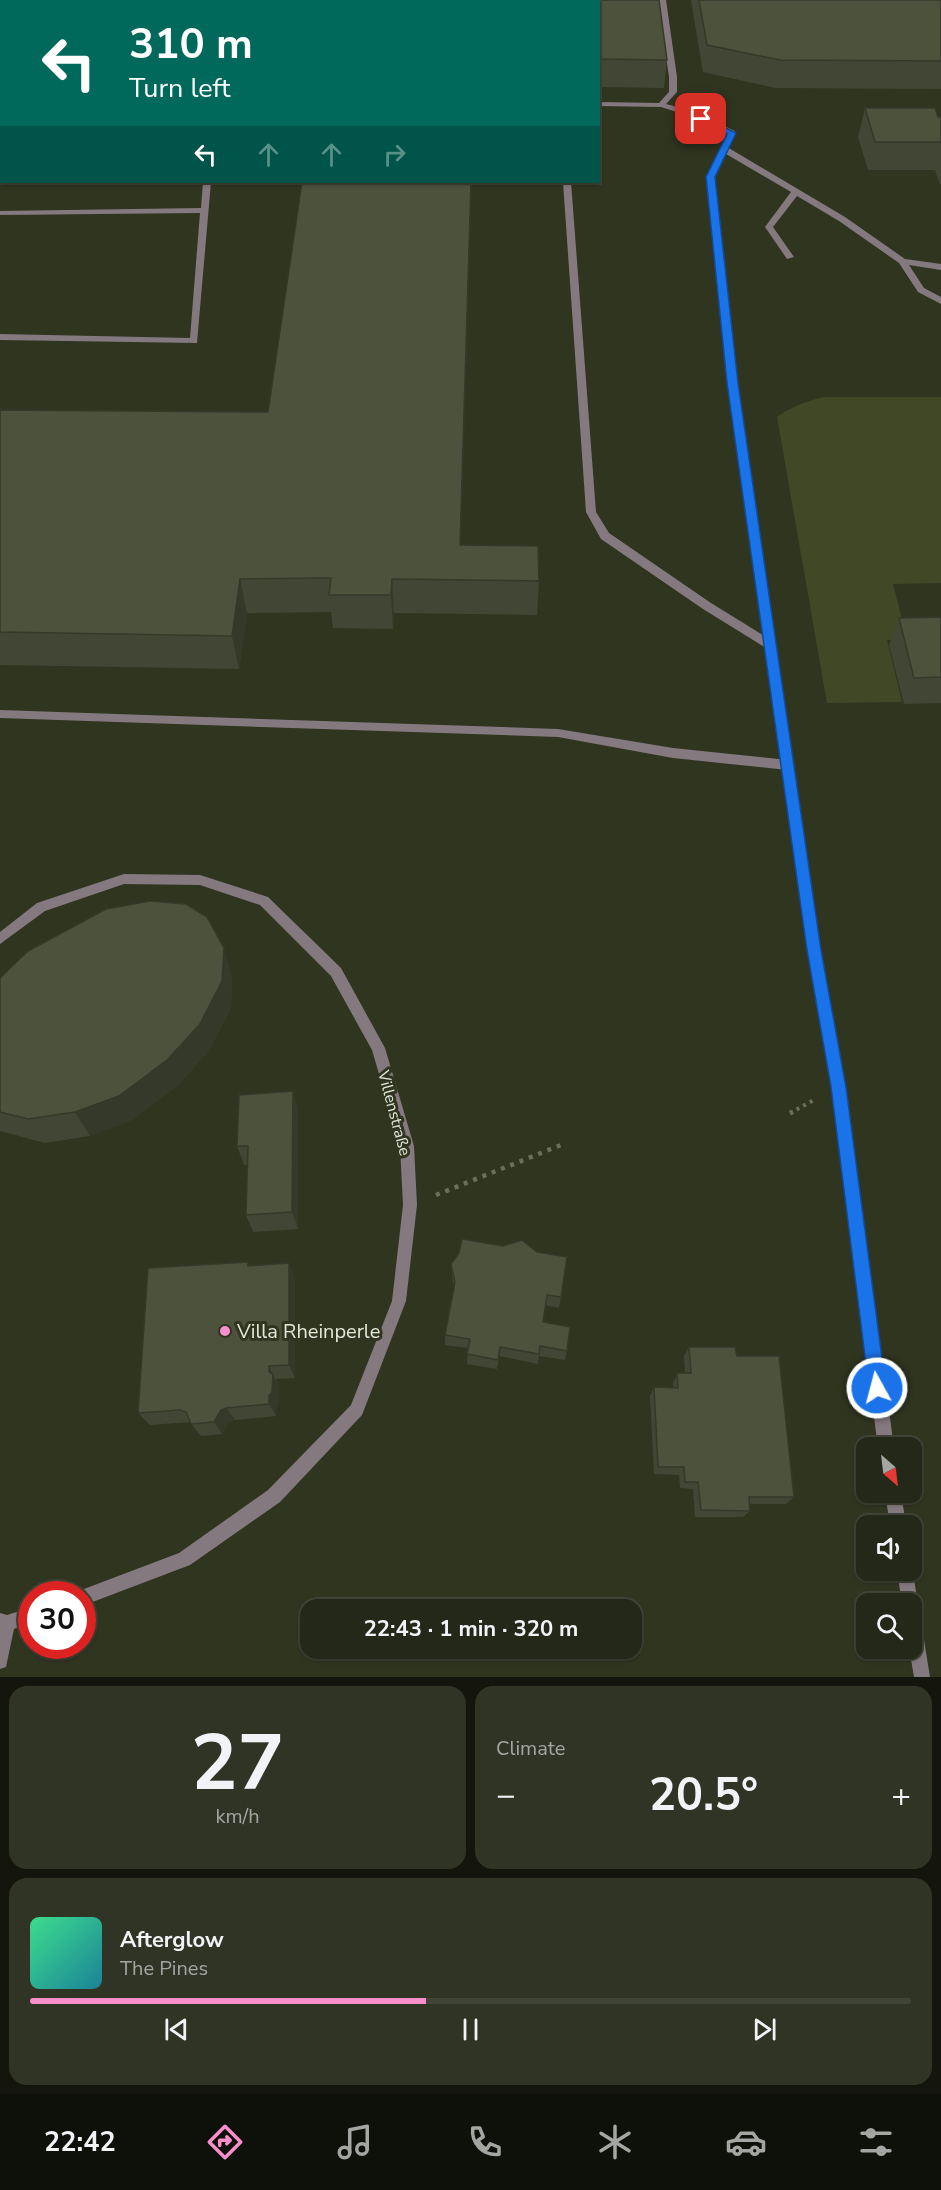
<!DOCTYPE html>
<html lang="en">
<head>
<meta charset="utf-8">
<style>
	:root { --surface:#242818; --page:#303425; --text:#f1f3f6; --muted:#a3a6a2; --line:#414437; --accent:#f98fca }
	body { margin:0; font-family:"Nunito Sans",sans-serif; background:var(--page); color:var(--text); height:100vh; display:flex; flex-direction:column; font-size:22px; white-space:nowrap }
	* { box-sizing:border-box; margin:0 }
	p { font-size:20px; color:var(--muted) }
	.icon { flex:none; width:33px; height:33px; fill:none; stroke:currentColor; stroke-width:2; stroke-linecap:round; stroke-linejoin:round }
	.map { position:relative; height:1677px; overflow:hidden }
	.sheet { display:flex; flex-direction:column; gap:9px; padding:9px; background:#14160d; flex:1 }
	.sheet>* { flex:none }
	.banner { position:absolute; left:0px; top:0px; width:600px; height:183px; box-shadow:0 2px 4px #0004,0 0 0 2px var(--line); background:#00695c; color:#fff; overflow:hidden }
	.needle { width:39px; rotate:152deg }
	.tools { position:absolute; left:856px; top:1437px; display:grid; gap:12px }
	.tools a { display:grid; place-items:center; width:66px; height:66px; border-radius:12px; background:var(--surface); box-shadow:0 2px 4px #0004,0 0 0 2px var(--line); font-size:30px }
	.speed { position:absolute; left:18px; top:1581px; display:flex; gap:12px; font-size:30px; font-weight:700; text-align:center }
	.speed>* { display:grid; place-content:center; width:78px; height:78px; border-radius:50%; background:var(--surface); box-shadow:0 2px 4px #0004,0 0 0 2px var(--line); line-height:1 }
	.speed .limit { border:9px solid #d22; background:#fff; color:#111 }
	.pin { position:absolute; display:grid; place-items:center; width:51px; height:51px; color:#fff; margin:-26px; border-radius:12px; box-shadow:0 3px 9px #0006 }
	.me { position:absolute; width:66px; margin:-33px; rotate:353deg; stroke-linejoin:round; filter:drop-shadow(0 0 4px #0008) }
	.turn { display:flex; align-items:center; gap:21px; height:126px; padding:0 30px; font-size:27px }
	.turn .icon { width:78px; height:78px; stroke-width:2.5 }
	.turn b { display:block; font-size:42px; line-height:51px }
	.lanes { display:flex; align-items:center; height:57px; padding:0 30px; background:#0003; justify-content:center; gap:30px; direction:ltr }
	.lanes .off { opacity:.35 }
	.big { font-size:45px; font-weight:700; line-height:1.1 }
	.sheet .widget { flex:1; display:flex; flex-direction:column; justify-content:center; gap:9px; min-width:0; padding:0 21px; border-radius:18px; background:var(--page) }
	.sheet .dial { align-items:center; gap:0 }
	.dial b { font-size:78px; line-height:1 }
	.song { display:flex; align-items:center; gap:18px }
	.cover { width:72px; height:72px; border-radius:9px; background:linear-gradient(135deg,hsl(150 70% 55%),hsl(190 70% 35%)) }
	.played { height:6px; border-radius:3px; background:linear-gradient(90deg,var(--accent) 45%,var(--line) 45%) }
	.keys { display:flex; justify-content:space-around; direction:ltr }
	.heat { display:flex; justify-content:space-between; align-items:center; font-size:33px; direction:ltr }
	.sheet .tiles { flex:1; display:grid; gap:9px; grid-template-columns:1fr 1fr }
	.widget:last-child { grid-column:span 2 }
	.trip { position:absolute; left:300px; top:1599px; width:342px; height:60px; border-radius:18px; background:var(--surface); box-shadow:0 2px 4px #0004,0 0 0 2px var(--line); font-weight:700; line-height:60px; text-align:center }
	.tab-bar { display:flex; height:96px; justify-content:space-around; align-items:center; background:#0e100a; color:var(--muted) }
	.tab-bar .icon { width:42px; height:42px }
	.tab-bar .selected { color:var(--accent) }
	.tab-bar b { font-size:27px; color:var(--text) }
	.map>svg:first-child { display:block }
</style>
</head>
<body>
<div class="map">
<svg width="941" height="1677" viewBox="0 0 941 1677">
	<rect width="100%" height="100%" fill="#303520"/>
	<path fill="#404826" d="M 825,397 L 941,397 L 941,583 L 893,584 L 906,635 L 941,638 L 887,640 L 902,702 L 827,703 L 777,417 C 792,406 807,401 825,397 Z"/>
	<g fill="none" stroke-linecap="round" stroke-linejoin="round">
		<path stroke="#6b705d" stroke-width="4" stroke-dasharray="3 4.5" stroke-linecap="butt" d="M 790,1113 L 814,1100"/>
		<g stroke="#6b705d" stroke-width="4.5" stroke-dasharray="4 6" stroke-linecap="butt">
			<path d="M 790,1113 L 793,1112"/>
			<path d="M 436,1195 L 566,1143"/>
		</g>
		<g fill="#84797f" fill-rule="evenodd">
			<path d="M 658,0 L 666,0 L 677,77 L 677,92 L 666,104 L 689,110 L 735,131 L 735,135 L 729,135 L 683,114 L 661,107 L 598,106 L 598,102 L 659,103 L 669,92 L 669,77 Z"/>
			<rect x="0" y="99" width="2" height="4"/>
			<path d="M 721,147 L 727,147 L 845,217 L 905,259 L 941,264 L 941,270 L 909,265 L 924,288 L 941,297 L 941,304 L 918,292 L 899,263 L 839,221 L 797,196 L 773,227 L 794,257 L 787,259 L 765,227 L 791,192 L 721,151 Z"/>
			<path d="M 203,182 L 211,182 L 197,343 L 0,340 L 0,334 L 190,338 L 200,213 L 0,215 L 0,211 L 201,208 Z"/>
			<path d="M 563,182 L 571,182 L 596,512 L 609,533 L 711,603 L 774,642 L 775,645 L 774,648 L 766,648 L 703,609 L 601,539 L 586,512 Z"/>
			<path d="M 0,710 L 558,729 L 673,748 L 787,760 L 793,765 L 787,770 L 673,758 L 558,737 L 0,718 Z"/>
		</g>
		<g fill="#84797f" fill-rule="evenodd">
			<path d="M 729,131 L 736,133 L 715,177 L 738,383 L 820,950 L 846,1087 L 894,1448 L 878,1448 L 832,1087 L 808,950 L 728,383 L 707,177 Z"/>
			<path d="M 124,874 L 200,875 L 268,897 L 341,968 L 385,1048 L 414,1146 L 417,1205 L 406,1301 L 362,1415 L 280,1502 L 190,1565 L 82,1606 L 82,1594 L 75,1594 L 76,1592 L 179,1553 L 268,1490 L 351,1405 L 392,1301 L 403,1205 L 400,1146 L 372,1050 L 331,976 L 260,905 L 200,885 L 124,884 L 45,911 L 0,944 L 0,932 L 37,903 Z"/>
			<path d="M 885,1492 L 901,1492 L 906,1526 L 890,1526 Z"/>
			<path d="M 912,1567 L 918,1604 L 916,1609 L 920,1615 L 930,1677 L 914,1677 L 909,1648 L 912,1648 L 912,1604 L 902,1604 L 897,1570 L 912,1570 Z"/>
			<path d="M 32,1607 L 32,1623 L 14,1629 L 6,1667 L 0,1669 L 0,1613 L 7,1615 Z"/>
		</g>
	</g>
	<g fill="#414734">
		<path d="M 0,0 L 341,0 L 340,2 L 2,2 L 2,96 L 0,96 Z"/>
		<path d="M 553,0 L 659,0 L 667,60 L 664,88 L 598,87 L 598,2 L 553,2 Z"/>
		<path d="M 691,0 L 941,0 L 941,89 L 775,88 L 703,72 Z"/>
		<path d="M 865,108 L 941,117 L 941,184 L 940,184 L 935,170 L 868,170 L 858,137 Z"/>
		<path d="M 0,410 L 461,545 L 539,581 L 537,615 L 394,613 L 393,629 L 333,628 L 331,612 L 247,613 L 239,669 L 0,665 Z"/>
		<path d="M 941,617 L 941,703 L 904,704 L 889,645 L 899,618 Z"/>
		<path d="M 232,976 L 231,1008 L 209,1050 L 178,1085 L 132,1120 L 90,1136 L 45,1143 L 0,1131 L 0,978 Z"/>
		<path d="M 293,1091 L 298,1111 L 298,1229 L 253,1232 L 246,1215 L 247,1165 L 244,1165 L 237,1146 Z"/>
		<path d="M 248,1262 L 249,1266 L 295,1279 L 295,1378 L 276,1379 L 279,1387 L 279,1404 L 276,1408 L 276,1416 L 235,1420 L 229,1421 L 222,1434 L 201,1436 L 190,1422 L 150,1425 L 138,1413 Z"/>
		<path d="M 451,1264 L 561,1297 L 559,1308 L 545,1305 L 543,1322 L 567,1351 L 565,1360 L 539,1356 L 538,1364 L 499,1356 L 497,1369 L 467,1364 L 468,1348 L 445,1345 L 445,1335 L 454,1286 L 452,1275 Z"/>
		<path d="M 689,1347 L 737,1356 L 794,1497 L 786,1504 L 749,1504 L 750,1511 L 743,1517 L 695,1517 L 693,1489 L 680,1488 L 679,1475 L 654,1474 L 650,1396 L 654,1387 L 673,1388 L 673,1383 L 677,1373 L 685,1373 L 684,1356 Z"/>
	</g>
	<g fill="#35392a">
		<path d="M 471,182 L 472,182 L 460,580 L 460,545 Z"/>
		<path d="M 240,579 L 247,613 L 239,669 L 232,636 Z"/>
		<path d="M 392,579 L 394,613 L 393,629 L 391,595 Z"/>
		<path d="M 224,948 L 232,976 L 231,1008 L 209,1050 L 178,1085 L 132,1120 L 90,1136 L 75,1112 Z"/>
		<path d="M 293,1091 L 298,1111 L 298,1229 L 292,1212 Z"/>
		<path d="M 289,1263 L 295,1279 L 295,1378 L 289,1365 Z"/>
		<path d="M 269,1366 L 279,1387 L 279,1404 L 276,1408 L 276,1416 L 269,1404 Z"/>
		<path d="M 226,1408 L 235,1420 L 229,1421 L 222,1434 L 214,1422 L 221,1410 Z"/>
	</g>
	<g fill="#4c523c" stroke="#35392a" stroke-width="1.5">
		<path d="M 0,0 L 305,0 L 304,2 L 2,2 L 2,68 L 0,68 Z"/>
		<rect x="307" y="0" width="29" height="2"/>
		<rect x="348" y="0" width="181" height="2"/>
		<path d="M 556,0 L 659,0 L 667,60 L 598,59 L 598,2 L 556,2 Z"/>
		<path d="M 699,0 L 941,0 L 941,61 L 780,60 L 707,45 Z"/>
		<path d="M 865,108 L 935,108 L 938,117 L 941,117 L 941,142 L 875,142 Z"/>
		<path d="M 302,182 L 471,182 L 460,545 L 538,546 L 539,581 L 392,579 L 391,595 L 329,595 L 331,578 L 240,579 L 232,636 L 0,632 L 0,410 L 268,412 Z"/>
		<path d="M 941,617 L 941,677 L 914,678 L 899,618 Z"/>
		<path d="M 150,901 L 186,904 L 207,917 L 224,948 L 222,981 L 200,1024 L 167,1060 L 119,1096 L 75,1112 L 28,1119 L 0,1112 L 0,978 L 28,951 L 106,909 Z"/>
		<path d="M 293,1091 L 292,1212 L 246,1215 L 248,1146 L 237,1146 L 239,1095 Z"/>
		<path d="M 462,1239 L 503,1246 L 522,1240 L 537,1252 L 567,1257 L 561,1297 L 547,1295 L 543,1322 L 570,1327 L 567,1351 L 540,1346 L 539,1354 L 500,1347 L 498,1360 L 467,1354 L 470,1339 L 445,1335 L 455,1282 L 451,1264 L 459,1253 Z"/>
		<path d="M 248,1262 L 248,1266 L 289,1263 L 289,1365 L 269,1366 L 269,1372 L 273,1374 L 272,1392 L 269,1396 L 269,1404 L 226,1408 L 221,1410 L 214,1422 L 191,1424 L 186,1412 L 180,1410 L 138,1413 L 148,1268 Z"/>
		<path d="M 689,1347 L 735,1347 L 737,1356 L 779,1356 L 794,1497 L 749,1497 L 750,1511 L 701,1510 L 698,1482 L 685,1482 L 684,1467 L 658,1467 L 654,1387 L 678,1388 L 677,1373 L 691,1373 Z"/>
	</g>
	<path fill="#1a73e8" stroke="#114b97" stroke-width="1.5" d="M 698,117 L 704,117 L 736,133 L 715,177 L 738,383 L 821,950 L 846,1087 L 886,1388 L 883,1394 L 877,1397 L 871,1394 L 869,1388 L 831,1087 L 807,950 L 727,383 L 706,177 L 727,134 L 698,121 Z"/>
	<circle fill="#f98fca" stroke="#303520" stroke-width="2" cx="225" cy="1331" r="6"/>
	<g text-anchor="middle" stroke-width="6" stroke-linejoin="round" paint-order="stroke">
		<g font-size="16" fill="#e3e7da" stroke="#303520">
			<text transform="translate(395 1113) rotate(75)" y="6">Villenstraße</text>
		</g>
		<g font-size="20" fill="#e3e7da" stroke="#303520" text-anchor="start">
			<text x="237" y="1338">Villa Rheinperle</text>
		</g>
	</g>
</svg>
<div class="tools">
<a><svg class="needle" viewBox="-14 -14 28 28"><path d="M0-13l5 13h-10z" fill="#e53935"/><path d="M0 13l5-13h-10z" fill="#a3a6a2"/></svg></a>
<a><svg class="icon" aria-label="sound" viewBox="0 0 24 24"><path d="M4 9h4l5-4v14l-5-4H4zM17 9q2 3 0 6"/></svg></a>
<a><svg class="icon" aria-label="search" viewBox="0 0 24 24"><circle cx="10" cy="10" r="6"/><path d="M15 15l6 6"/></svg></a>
</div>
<div class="speed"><div class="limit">30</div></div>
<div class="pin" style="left:701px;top:119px;background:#d93025"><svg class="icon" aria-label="arrive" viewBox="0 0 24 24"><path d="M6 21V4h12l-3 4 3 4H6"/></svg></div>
<svg class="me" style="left:877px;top:1388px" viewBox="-20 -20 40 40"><circle r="17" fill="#1a73e8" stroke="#fff" stroke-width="3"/><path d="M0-11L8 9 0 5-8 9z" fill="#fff"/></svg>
<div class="trip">22:43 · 1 min · 320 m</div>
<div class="banner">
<div class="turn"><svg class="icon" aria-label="left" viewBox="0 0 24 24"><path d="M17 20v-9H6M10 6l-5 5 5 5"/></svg><div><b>310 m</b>Turn left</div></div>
<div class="lanes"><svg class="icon" aria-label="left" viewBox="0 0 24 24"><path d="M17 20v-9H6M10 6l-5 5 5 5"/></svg><svg class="icon off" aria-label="ahead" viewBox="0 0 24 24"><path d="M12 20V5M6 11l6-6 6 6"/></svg><svg class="icon off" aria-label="ahead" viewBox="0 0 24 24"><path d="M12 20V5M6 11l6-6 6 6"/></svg><svg class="icon off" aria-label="right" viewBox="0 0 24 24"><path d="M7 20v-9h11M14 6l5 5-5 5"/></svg></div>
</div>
</div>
<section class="sheet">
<div class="tiles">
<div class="widget dial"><b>27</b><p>km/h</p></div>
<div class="widget"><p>Climate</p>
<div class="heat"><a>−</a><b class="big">20.5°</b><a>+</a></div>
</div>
<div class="widget">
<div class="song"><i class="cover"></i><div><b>Afterglow</b><p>The Pines</p></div></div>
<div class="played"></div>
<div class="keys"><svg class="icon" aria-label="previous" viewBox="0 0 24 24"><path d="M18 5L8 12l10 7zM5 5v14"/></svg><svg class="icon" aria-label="pause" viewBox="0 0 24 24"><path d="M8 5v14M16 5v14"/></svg><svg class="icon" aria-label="next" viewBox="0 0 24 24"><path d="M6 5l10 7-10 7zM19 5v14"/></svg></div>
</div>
</div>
</section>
<nav class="tab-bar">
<b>22:42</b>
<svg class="icon selected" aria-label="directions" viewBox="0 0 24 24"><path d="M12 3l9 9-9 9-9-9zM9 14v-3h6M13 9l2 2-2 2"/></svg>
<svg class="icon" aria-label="music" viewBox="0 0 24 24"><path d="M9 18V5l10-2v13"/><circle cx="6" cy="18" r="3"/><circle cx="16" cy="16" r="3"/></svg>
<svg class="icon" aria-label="phone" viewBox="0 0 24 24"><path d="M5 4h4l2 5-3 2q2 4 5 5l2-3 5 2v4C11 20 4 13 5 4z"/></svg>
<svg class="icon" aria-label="climate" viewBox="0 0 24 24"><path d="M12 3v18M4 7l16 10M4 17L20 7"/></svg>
<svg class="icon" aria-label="car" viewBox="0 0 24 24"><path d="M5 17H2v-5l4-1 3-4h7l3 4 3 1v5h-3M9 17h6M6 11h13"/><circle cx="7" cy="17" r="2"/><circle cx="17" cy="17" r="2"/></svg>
<svg class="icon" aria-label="filters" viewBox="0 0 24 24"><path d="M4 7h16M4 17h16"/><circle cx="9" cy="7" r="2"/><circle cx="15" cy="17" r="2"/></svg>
</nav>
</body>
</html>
